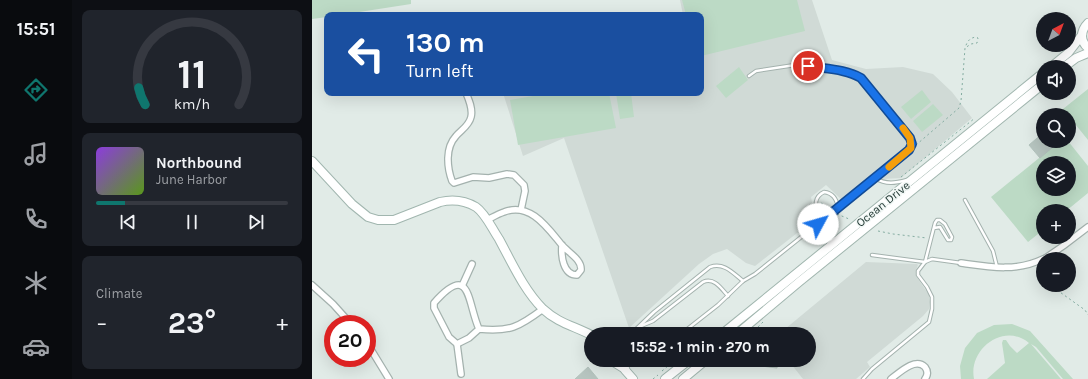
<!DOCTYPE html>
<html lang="en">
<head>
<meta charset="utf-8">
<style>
	:root { --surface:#171b24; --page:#20242c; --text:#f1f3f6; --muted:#9ea1a6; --line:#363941; --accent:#0f766e }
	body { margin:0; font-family:Karla,sans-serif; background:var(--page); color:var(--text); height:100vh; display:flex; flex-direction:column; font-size:15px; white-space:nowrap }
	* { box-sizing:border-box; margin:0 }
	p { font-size:13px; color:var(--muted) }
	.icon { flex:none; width:22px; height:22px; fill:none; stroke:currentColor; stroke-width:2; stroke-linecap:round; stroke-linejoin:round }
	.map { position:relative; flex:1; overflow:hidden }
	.side { display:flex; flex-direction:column; gap:10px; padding:10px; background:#0d0f14; width:240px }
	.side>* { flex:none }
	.guide { position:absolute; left:12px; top:12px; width:380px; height:84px; border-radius:8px; box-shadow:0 4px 16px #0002; background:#1a4fa0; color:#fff; overflow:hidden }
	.needle { width:26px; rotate:41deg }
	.fabs { position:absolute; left:724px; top:12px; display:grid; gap:8px }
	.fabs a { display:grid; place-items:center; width:40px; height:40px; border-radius:50%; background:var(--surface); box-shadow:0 4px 16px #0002; font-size:20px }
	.speed { position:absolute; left:12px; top:315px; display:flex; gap:8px; font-size:20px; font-weight:700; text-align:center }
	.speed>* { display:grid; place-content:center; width:52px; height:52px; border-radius:50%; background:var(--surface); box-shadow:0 4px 16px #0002; line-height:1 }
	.speed .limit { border:6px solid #d22; background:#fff; color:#111 }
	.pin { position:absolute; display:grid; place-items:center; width:34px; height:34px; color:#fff; margin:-17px; border:2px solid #fff; border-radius:50%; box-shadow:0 1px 4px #0007 }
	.me { position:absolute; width:44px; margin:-22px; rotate:51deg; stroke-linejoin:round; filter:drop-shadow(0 0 3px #0008) }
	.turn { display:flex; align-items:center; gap:14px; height:84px; padding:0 16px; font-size:18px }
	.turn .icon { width:52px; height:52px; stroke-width:2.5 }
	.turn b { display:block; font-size:28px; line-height:34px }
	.big { font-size:30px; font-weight:700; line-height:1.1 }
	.side .card { flex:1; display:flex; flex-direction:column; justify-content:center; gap:6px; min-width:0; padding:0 14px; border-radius:8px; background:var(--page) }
	.side .dial { align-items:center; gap:0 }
	.dial svg { height:104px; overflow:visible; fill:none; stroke:var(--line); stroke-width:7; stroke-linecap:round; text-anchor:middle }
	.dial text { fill:var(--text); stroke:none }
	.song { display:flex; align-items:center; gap:12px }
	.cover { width:48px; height:48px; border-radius:6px; background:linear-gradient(135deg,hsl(270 70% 55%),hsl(90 70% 35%)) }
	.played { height:4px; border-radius:2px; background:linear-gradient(90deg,var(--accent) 15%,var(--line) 15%) }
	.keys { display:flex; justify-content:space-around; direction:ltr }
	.heat { display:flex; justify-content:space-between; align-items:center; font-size:22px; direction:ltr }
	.trip { position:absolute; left:272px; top:327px; width:232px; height:40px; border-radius:20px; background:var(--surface); box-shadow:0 4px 16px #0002; font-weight:700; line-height:40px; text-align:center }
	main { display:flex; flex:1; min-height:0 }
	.menu { display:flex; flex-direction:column; width:72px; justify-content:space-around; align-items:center; background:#090b0e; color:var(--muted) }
	.menu .icon { width:28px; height:28px }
	.menu .current { color:var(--accent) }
	.menu b { font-size:18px; color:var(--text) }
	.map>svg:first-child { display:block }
</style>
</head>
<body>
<main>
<nav class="menu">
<b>15:51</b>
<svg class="icon current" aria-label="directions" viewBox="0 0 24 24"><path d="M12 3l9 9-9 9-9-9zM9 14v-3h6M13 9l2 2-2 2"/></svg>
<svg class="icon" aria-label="music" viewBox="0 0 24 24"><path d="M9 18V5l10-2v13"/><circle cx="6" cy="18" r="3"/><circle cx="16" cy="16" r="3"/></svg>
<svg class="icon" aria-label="phone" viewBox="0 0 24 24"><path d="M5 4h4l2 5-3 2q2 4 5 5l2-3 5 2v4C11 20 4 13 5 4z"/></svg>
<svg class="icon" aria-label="climate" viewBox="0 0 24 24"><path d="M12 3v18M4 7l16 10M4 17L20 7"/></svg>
<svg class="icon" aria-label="car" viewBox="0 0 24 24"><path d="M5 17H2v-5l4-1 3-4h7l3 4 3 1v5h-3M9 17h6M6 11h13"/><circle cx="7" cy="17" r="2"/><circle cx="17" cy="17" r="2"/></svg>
</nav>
<section class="side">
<div class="card dial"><svg viewBox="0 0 100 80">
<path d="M14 69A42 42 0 1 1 86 69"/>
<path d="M14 69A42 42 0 0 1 9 56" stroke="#0f766e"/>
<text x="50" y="56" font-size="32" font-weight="700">11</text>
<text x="50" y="72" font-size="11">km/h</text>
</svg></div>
<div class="card">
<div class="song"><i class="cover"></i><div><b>Northbound</b><p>June Harbor</p></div></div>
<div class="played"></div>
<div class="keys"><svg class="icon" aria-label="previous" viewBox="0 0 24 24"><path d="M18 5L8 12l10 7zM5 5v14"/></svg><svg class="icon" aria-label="pause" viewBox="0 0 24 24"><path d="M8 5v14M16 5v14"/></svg><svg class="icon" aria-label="next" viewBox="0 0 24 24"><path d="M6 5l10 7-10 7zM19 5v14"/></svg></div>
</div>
<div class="card"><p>Climate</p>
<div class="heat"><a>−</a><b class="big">23°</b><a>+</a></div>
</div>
</section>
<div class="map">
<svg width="776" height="379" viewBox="0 0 776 379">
	<rect width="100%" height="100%" fill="#e1ebe7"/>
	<g fill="#d0dad6">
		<path d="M 368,0 L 500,0 L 520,60 L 554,69 L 591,67 L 621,74 L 640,92 L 660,118 L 589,178 L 570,179 L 563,174 L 530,200 L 514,185 L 499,197 L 503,219 L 443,266 L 434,263 L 415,249 L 401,254 L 387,264 L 317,328 L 252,138 L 211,156 L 191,93 L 389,93 L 389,15 L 371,15 Z"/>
		<path d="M 554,262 L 605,264 L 606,265 L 604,270 L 604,276 L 617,295 L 618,302 L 617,309 L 611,316 L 555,362 L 558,367 L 544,379 L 491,379 L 476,360 L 497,360 L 497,334 L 467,334 Z"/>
	</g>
	<g fill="#bcdac5" fill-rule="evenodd">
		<path d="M 0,0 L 99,0 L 99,4 L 28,15 L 15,15 L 15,17 L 0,19 Z"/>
		<path d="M 370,0 L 485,0 L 493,31 L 389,56 L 389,15 L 374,15 Z"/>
		<path d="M 427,67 L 436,80 L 414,98 L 404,86 Z"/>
		<path d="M 776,89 L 776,140 L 751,109 Z"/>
		<path d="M 610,90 L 619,102 L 599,119 L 589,107 Z"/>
		<path d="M 238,93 L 297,93 L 304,128 L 206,145 L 198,100 Z"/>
		<path d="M 304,93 L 319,93 L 322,117 L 308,119 Z"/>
		<path d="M 621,104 L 631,115 L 610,132 L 601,121 Z"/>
		<path d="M 748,141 L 756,141 L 776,166 L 776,193 L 754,211 L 731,211 L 731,230 L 716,242 L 679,197 ZM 731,163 L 757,163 L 757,189 L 731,189 Z"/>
		<path d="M 700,324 L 718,331 L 761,379 L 751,379 L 724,347 L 719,344 L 749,379 L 675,379 L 693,363 L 690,343 L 691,340 L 694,340 L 698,346 L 705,353 L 717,343 C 692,322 656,349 662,379 L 649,379 L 648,366 L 653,348 L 665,333 L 682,325 Z"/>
	</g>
	<g fill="#b7c5c0" stroke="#b4c4be">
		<path d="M 731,133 L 731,141 L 748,141 L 728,158 L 717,145 Z"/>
		<path d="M 450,360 L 466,360 L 465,368 L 449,366 Z"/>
		<path d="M 276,367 L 286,379 L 263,379 Z"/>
	</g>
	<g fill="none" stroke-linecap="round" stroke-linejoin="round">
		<defs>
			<g id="lane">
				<path d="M 437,76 L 444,71 L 483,65 L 535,72 L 543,74 L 549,78 L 598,138 C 600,143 600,146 597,150 L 563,178"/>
				<path d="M 653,200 L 681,251 L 685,267"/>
				<path d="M 506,223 C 505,211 499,198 512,192 C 521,193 525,200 526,208"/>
				<path d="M 560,255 L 613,262 L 620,259 L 649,263"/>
				<path d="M 329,326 L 341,321 L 391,282 C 402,277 409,288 416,296"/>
				<path d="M 322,332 L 328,334"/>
				<path d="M 319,334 L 342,312 L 398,267 C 412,262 421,273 431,281"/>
				<path d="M 369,334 L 406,305 L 431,281 L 443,274 L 563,178 C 574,185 584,183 595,180"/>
				<path d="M 551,379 L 560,369 L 617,322 L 620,309 L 620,297 L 615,287 L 606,275 L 606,271 L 613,262 L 623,223 L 625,220 L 628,220 L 633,224 L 640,237 L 639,240 L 636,240 L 628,227 L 622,228"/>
			</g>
			<g id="street">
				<path d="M 154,93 C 157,100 161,109 159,117 C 157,126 149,130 144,136 C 133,148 135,167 140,181 L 142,183 L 161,177 L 177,178 L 195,174 L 202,175 L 212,185 L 213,191 L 209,210"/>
				<path d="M 175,220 C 181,217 186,214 192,212 C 218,202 235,227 249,244 C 255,252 270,259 269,270 L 265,275 C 251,275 249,256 250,245"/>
				<path d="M 732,259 L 751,246 L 776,227"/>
				<path d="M 649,263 C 677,267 704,272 731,259"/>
				<path d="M 0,285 L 21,304 L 39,324"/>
				<path d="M 150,286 L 160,264"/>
				<path d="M 167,329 C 155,302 159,261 122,303 L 122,308 L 137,337 L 145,344 L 157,338 L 167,329 C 198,332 207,327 231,309"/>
				<path d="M 55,343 L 77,379"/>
				<path d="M 145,344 L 149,374"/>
				<path d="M 579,379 C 587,373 603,357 613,367 C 616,371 616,375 613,379"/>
			</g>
			<g id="secondary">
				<path d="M 776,23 C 768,31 768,41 776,48"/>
				<path d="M 739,67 L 756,53 L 770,35"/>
				<path d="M 752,67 L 764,58 L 776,53"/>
				<path d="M 0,161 L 40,204 L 56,217 L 66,220 L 82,220 L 128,202 C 141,199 152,200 164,207 C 174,214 180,229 187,239 C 200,263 212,290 231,309 C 246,323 262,326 279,335"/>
				<path d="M 410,334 L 731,73"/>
				<path d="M 425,334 L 487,282 L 731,84"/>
				<path d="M 294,360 L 300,361 L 313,369"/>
				<path d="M 309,360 L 313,370 L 321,379"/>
				<path d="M 353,379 L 377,360"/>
				<path d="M 371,379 L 394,360"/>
			</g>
		</defs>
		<use href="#lane" stroke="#a4b2ae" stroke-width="4.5"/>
		<use href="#street" stroke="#a4b2ae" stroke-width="8"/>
		<use href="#secondary" stroke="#a1b6af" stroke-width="10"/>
		<g stroke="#84aca1" stroke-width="1" stroke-dasharray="2 3" stroke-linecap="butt">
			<path d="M 604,145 L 647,108 L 649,101 L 653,48 C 655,42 657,38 664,37 L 666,38 L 665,43 L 659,44 L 653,48"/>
			<path d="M 589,177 L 663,118"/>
			<path d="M 509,203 L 518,208"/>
			<path d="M 525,214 L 537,219"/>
			<path d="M 566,231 L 581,234 L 615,238"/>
			<path d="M 726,267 L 731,274"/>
			<path d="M 744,285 L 745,290 L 773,310 L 776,315"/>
			<path d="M 439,334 L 451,322"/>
			<path d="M 400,365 L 406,360"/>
			<path d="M 350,371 L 363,360"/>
			<path d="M 341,379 L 346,375"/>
		</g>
		<use href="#lane" stroke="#fff" stroke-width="2.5"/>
		<use href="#street" stroke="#fff" stroke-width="5.5"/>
		<use href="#secondary" stroke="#fff" stroke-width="8"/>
	</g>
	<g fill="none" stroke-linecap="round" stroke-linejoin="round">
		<defs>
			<path id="route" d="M 496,66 C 514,69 534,69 549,78 L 598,138 L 600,144 L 597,150 L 506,224"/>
		</defs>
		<use href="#route" stroke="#114b97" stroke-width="10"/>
		<use href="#route" stroke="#1a73e8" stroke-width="7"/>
		<path stroke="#f59e0b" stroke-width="7" d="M 577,167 L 599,148 L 598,138 L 591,128"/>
	</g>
	<g text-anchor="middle" stroke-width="3" stroke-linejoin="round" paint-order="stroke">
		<g font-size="12" fill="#233a35" stroke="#f1f7f5">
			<text transform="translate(571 204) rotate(-39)" y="4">Ocean Drive</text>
		</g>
	</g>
</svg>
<div class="fabs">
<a><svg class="needle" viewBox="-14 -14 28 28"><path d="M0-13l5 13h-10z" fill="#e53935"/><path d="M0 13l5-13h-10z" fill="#9ea1a6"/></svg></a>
<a><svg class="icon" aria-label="sound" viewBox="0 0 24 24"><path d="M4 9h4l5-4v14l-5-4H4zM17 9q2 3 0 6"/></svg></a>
<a><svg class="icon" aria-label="search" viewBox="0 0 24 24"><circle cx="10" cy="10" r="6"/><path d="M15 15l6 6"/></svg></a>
<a><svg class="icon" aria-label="layers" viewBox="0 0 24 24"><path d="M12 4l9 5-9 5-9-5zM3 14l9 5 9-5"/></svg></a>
<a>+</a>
<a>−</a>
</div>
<div class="speed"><div class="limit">20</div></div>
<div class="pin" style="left:496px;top:66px;background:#d93025"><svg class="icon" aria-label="arrive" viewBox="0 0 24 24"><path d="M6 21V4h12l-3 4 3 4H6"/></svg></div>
<svg class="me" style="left:506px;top:224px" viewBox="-20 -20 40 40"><circle r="19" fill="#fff"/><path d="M0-13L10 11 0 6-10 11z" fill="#1a73e8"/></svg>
<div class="trip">15:52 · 1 min · 270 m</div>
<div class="guide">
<div class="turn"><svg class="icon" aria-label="left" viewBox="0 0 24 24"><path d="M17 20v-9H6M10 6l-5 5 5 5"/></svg><div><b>130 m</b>Turn left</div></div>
</div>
</div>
</main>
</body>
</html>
